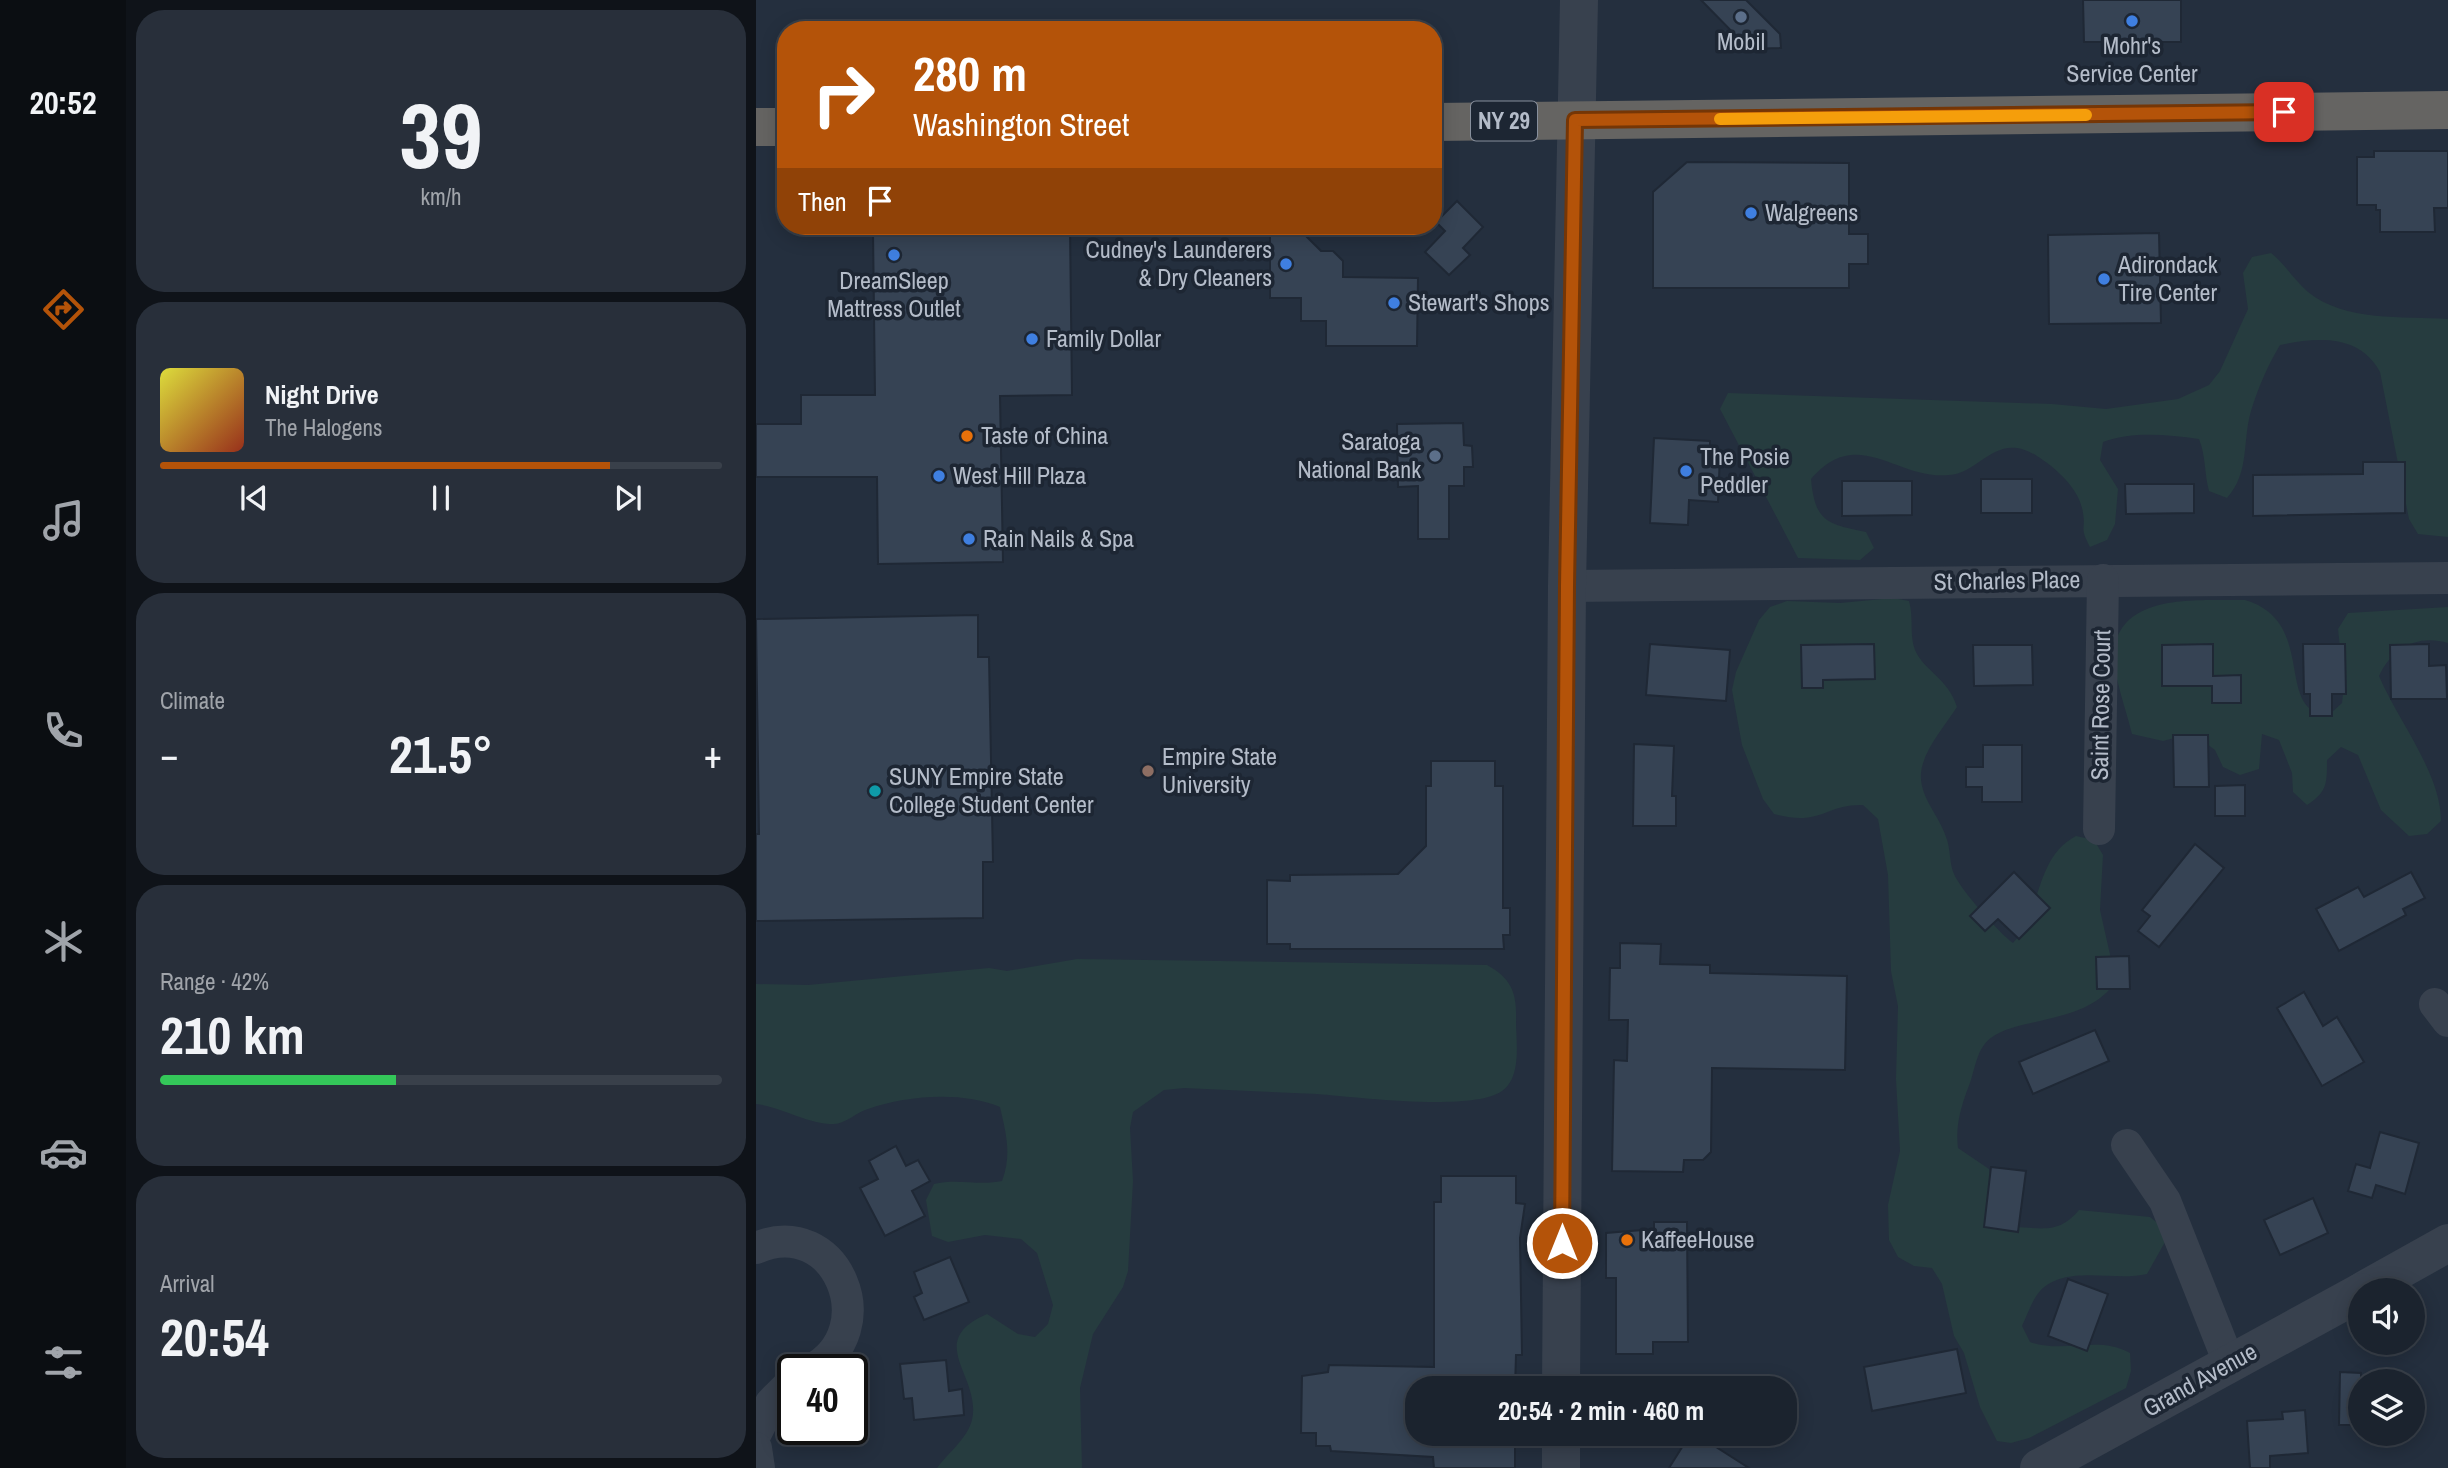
<!DOCTYPE html>
<html lang="en">
<head>
<meta charset="utf-8">
<style>
	:root { --surface:#1b232e; --page:#282f3a; --text:#f1f3f6; --muted:#a0a4aa; --line:#39404a; --accent:#b45309 }
	body { margin:0; font-family:"Archivo Narrow",sans-serif; background:var(--page); color:var(--text); height:100vh; display:flex; flex-direction:column; font-size:26px; white-space:nowrap }
	* { box-sizing:border-box; margin:0 }
	p { font-size:23px; color:var(--muted) }
	.icon { flex:none; width:38px; height:38px; fill:none; stroke:currentColor; stroke-width:2; stroke-linecap:round; stroke-linejoin:round }
	.map { position:relative; flex:1; overflow:hidden }
	.sheet { display:flex; flex-direction:column; gap:10px; padding:10px; background:#0f1319; width:630px }
	.sheet>* { flex:none }
	.banner { position:absolute; left:21px; top:21px; width:665px; height:214px; border-radius:28px; box-shadow:0 4px 18px #0003,0 0 0 2px var(--line); background:#b45309; color:#fff; overflow:hidden }
	.buttons { position:absolute; left:1592px; top:1278px; display:grid; gap:14px }
	.buttons a { display:grid; place-items:center; width:77px; height:77px; border-radius:50%; background:var(--surface); box-shadow:0 4px 18px #0003,0 0 0 2px var(--line); font-size:35px }
	.speed { position:absolute; left:21px; top:1354px; display:flex; gap:14px; font-size:35px; font-weight:700; text-align:center }
	.speed>* { display:grid; place-content:center; width:91px; height:91px; border-radius:50%; background:var(--surface); box-shadow:0 4px 18px #0003,0 0 0 2px var(--line); line-height:1 }
	.speed .limit { border:4px solid #111; border-radius:10px; background:#fff; color:#111 }
	.pin { position:absolute; display:grid; place-items:center; width:60px; height:60px; color:#fff; margin:-30px; border-radius:14px; box-shadow:0 4px 10px #0006 }
	.me { position:absolute; width:77px; margin:-38px; rotate:0deg; stroke-linejoin:round; filter:drop-shadow(0 0 5px #0008) }
	.turn { display:flex; align-items:center; gap:24px; height:147px; padding:0 21px; font-size:32px }
	.turn .icon { width:91px; height:91px; stroke-width:2.5 }
	.turn b { display:block; font-size:49px; line-height:60px }
	.then { display:flex; align-items:center; height:66px; padding:0 21px; background:#0003; gap:14px; font-size:26px }
	.big { font-size:52px; font-weight:700; line-height:1.1 }
	.sheet .tile { flex:1; display:flex; flex-direction:column; justify-content:center; gap:10px; min-width:0; padding:0 24px; border-radius:28px; background:var(--page) }
	.sheet .dial { align-items:center; gap:0 }
	.dial b { font-size:91px; line-height:1 }
	.song { display:flex; align-items:center; gap:21px }
	.cover { width:84px; height:84px; border-radius:10px; background:linear-gradient(135deg,hsl(60 70% 55%),hsl(10 70% 35%)) }
	.played { height:7px; border-radius:4px; background:linear-gradient(90deg,var(--accent) 80%,var(--line) 80%) }
	.keys { display:flex; justify-content:space-around; direction:ltr }
	.heat { display:flex; justify-content:space-between; align-items:center; font-size:38px; direction:ltr }
	.charge { height:10px; border-radius:5px; background:linear-gradient(90deg,#34c759 42%,var(--line) 0) }
	.trip { position:absolute; left:649px; top:1376px; width:392px; height:70px; border-radius:28px; background:var(--surface); box-shadow:0 4px 18px #0003,0 0 0 2px var(--line); font-weight:700; line-height:70px; text-align:center }
	main { display:flex; flex:1; min-height:0 }
	.tab-bar { display:flex; flex-direction:column; width:126px; justify-content:space-around; align-items:center; background:#0b0e12; color:var(--muted) }
	.tab-bar .icon { width:49px; height:49px }
	.tab-bar .on { color:var(--accent) }
	.tab-bar b { font-size:32px; color:var(--text) }
	.map>svg:first-child { display:block }
</style>
</head>
<body>
<main>
<nav class="tab-bar">
<b>20:52</b>
<svg class="icon on" aria-label="directions" viewBox="0 0 24 24"><path d="M12 3l9 9-9 9-9-9zM9 14v-3h6M13 9l2 2-2 2"/></svg>
<svg class="icon" aria-label="music" viewBox="0 0 24 24"><path d="M9 18V5l10-2v13"/><circle cx="6" cy="18" r="3"/><circle cx="16" cy="16" r="3"/></svg>
<svg class="icon" aria-label="phone" viewBox="0 0 24 24"><path d="M5 4h4l2 5-3 2q2 4 5 5l2-3 5 2v4C11 20 4 13 5 4z"/></svg>
<svg class="icon" aria-label="climate" viewBox="0 0 24 24"><path d="M12 3v18M4 7l16 10M4 17L20 7"/></svg>
<svg class="icon" aria-label="car" viewBox="0 0 24 24"><path d="M5 17H2v-5l4-1 3-4h7l3 4 3 1v5h-3M9 17h6M6 11h13"/><circle cx="7" cy="17" r="2"/><circle cx="17" cy="17" r="2"/></svg>
<svg class="icon" aria-label="filters" viewBox="0 0 24 24"><path d="M4 7h16M4 17h16"/><circle cx="9" cy="7" r="2"/><circle cx="15" cy="17" r="2"/></svg>
</nav>
<section class="sheet">
<div class="tile dial"><b>39</b><p>km/h</p></div>
<div class="tile">
<div class="song"><i class="cover"></i><div><b>Night Drive</b><p>The Halogens</p></div></div>
<div class="played"></div>
<div class="keys"><svg class="icon" aria-label="previous" viewBox="0 0 24 24"><path d="M18 5L8 12l10 7zM5 5v14"/></svg><svg class="icon" aria-label="pause" viewBox="0 0 24 24"><path d="M8 5v14M16 5v14"/></svg><svg class="icon" aria-label="next" viewBox="0 0 24 24"><path d="M6 5l10 7-10 7zM19 5v14"/></svg></div>
</div>
<div class="tile"><p>Climate</p>
<div class="heat"><a>−</a><b class="big">21.5°</b><a>+</a></div>
</div>
<div class="tile"><p>Range · 42%</p><b class="big">210 km</b><div class="charge"></div></div>
<div class="tile"><p>Arrival</p><b class="big">20:54</b></div>
</section>
<div class="map">
<svg width="1692" height="1468" viewBox="0 0 1692 1468">
	<rect width="100%" height="100%" fill="#242f3e"/>
	<g fill="#263c3f">
		<path d="M 1515,253 C 1529,264 1538,280 1552,292 C 1589,322 1647,316 1692,319 L 1692,537 L 1662,534 L 1653,519 L 1624,372 C 1604,334 1561,337 1524,345 C 1512,365 1502,388 1495,411 C 1486,442 1494,472 1471,498 L 1453,491 C 1448,473 1450,456 1443,439 C 1410,435 1379,431 1347,442 L 1344,460 L 1362,489 L 1359,524 L 1351,540 L 1334,547 C 1323,526 1330,531 1327,513 C 1324,489 1300,468 1281,456 C 1240,430 1225,473 1193,475 C 1140,480 1102,424 1055,479 C 1059,522 1071,524 1110,532 L 1118,548 L 1104,560 L 1042,558 L 964,409 L 972,393 L 1296,404 L 1350,409 L 1422,399 L 1453,385 L 1464,371 L 1492,309 L 1487,273 L 1496,257 Z"/>
		<path d="M 1137,598 L 1153,601 C 1158,618 1153,634 1159,650 C 1168,671 1192,678 1201,707 C 1189,726 1167,750 1165,773 C 1163,797 1183,815 1190,837 C 1195,849 1193,863 1198,874 C 1204,889 1243,933 1257,943 C 1286,911 1279,857 1320,836 L 1338,840 L 1347,855 L 1344,910 L 1360,981 C 1329,1029 1250,1014 1228,1045 C 1221,1054 1218,1070 1215,1080 C 1206,1104 1199,1123 1202,1148 L 1233,1169 L 1236,1187 L 1259,1227 C 1287,1228 1303,1234 1323,1210 L 1394,1217 L 1404,1225 L 1409,1242 L 1391,1274 C 1358,1282 1310,1264 1284,1291 C 1276,1300 1271,1316 1266,1326 L 1274,1342 C 1309,1354 1342,1335 1374,1353 L 1375,1371 L 1370,1388 L 1273,1438 L 1255,1443 L 1241,1441 L 1224,1407 L 1208,1353 L 1198,1336 L 1186,1284 L 1176,1268 L 1158,1266 L 1142,1257 L 1133,1240 L 1132,1205 L 1144,1151 L 1140,1079 L 1142,1006 L 1135,971 L 1132,875 L 1122,819 L 1107,805 C 1069,804 1065,827 1018,814 L 1007,799 L 986,745 L 976,690 L 980,672 L 1003,620 L 1014,607 L 1031,601 L 1084,603 Z"/>
		<path d="M 1489,600 C 1554,619 1526,692 1557,711 C 1562,713 1569,714 1573,715 L 1586,703 L 1588,684 L 1582,629 L 1592,613 L 1692,607 L 1692,643 C 1661,634 1636,648 1623,676 C 1642,721 1685,773 1685,821 L 1671,834 L 1653,836 L 1625,810 L 1602,755 L 1585,747 L 1571,760 C 1571,784 1571,792 1551,805 L 1537,792 L 1536,773 L 1523,740 L 1506,734 L 1503,769 L 1484,775 L 1467,767 L 1459,750 L 1444,739 L 1426,736 L 1407,741 L 1376,734 C 1371,712 1357,675 1358,654 C 1362,591 1445,601 1489,600 Z"/>
		<path d="M 321,959 L 731,965 C 756,979 761,993 760,1021 C 760,1042 766,1077 746,1091 C 717,1112 600,1097 561,1094 C 517,1092 472,1090 428,1088 L 408,1090 L 377,1112 L 374,1128 L 377,1181 L 372,1271 L 367,1287 L 337,1334 L 324,1388 L 326,1468 L 181,1468 C 192,1453 211,1439 216,1420 C 226,1376 167,1342 231,1314 L 262,1334 L 279,1337 L 292,1324 L 297,1305 L 281,1253 L 265,1239 L 229,1235 L 192,1242 L 176,1236 L 170,1200 L 178,1184 C 201,1178 223,1186 246,1181 C 256,1155 250,1133 244,1107 C 208,1091 150,1095 112,1109 C 101,1112 89,1124 78,1124 C 50,1124 27,1107 0,1104 L 0,984 L 52,985 L 233,968 L 251,971 Z"/>
	</g>
	<g fill="#364354" stroke="#1f2835" stroke-width="2">
		<path d="M 945,0 L 990,0 L 1024,34 L 1025,48 L 993,49 Z"/>
		<path d="M 1327,0 L 1425,0 L 1425,42 L 1328,42 Z"/>
		<path d="M 1618,151 L 1692,151 L 1692,208 L 1678,208 L 1679,232 L 1624,232 L 1624,210 L 1620,210 L 1620,205 L 1601,205 L 1601,157 L 1618,157 Z"/>
		<path d="M 931,162 L 1093,163 L 1093,234 L 1112,234 L 1112,264 L 1093,264 L 1093,288 L 897,288 L 897,192 Z"/>
		<path d="M 701,201 L 727,227 L 707,248 L 714,255 L 693,275 L 669,252 L 689,231 L 680,222 Z"/>
		<path d="M 293,226 L 314,226 L 316,395 L 244,396 L 247,562 L 122,564 L 121,477 L 0,477 L 0,424 L 45,424 L 45,395 L 119,395 L 117,231 L 293,229 Z"/>
		<path d="M 514,229 L 543,229 L 565,251 L 577,251 L 587,261 L 587,277 L 662,278 L 661,346 L 570,346 L 570,321 L 545,321 L 545,298 L 514,298 Z"/>
		<path d="M 1403,233 L 1405,323 L 1293,324 L 1292,235 Z"/>
		<path d="M 707,423 L 708,445 L 716,446 L 717,467 L 708,467 L 708,486 L 693,486 L 693,539 L 662,539 L 662,486 L 642,487 L 641,424 Z"/>
		<path d="M 898,438 L 954,441 L 954,455 L 964,455 L 962,502 L 933,500 L 932,525 L 894,523 Z"/>
		<path d="M 1607,462 L 1649,462 L 1649,513 L 1497,516 L 1497,475 L 1607,474 Z"/>
		<rect x="1225" y="479" width="51" height="34"/>
		<path d="M 1086,481 L 1156,481 L 1156,515 L 1086,516 Z"/>
		<path d="M 1369,484 L 1438,484 L 1438,513 L 1370,514 Z"/>
		<path d="M 222,615 L 222,657 L 233,657 L 237,862 L 227,862 L 227,918 L 0,921 L 0,834 L 3,834 L 0,619 Z"/>
		<path d="M 894,644 L 974,650 L 970,701 L 890,695 Z"/>
		<path d="M 1118,644 L 1119,679 L 1067,680 L 1067,688 L 1046,688 L 1045,645 Z"/>
		<path d="M 1457,644 L 1457,676 L 1485,675 L 1485,703 L 1456,703 L 1456,686 L 1406,686 L 1406,645 Z"/>
		<path d="M 1547,644 L 1589,644 L 1590,694 L 1576,694 L 1576,716 L 1554,716 L 1554,694 L 1548,694 Z"/>
		<path d="M 1673,644 L 1673,666 L 1690,665 L 1691,699 L 1635,699 L 1634,645 Z"/>
		<path d="M 1217,645 L 1276,645 L 1277,685 L 1218,686 Z"/>
		<path d="M 1417,735 L 1452,735 L 1453,787 L 1418,787 Z"/>
		<path d="M 878,744 L 918,746 L 916,796 L 920,796 L 920,826 L 877,826 Z"/>
		<path d="M 1227,745 L 1266,745 L 1266,802 L 1226,802 L 1226,787 L 1210,787 L 1210,767 L 1227,767 Z"/>
		<path d="M 675,761 L 739,761 L 739,786 L 747,786 L 747,908 L 754,908 L 754,935 L 747,935 L 748,949 L 534,949 L 534,944 L 511,944 L 511,880 L 534,881 L 534,875 L 642,874 L 670,846 L 670,786 L 675,786 Z"/>
		<path d="M 1489,785 L 1489,816 L 1459,816 L 1459,786 Z"/>
		<path d="M 1439,844 L 1468,868 L 1403,947 L 1382,931 L 1394,916 L 1386,910 Z"/>
		<path d="M 1258,872 L 1294,908 L 1263,939 L 1242,919 L 1229,931 L 1214,916 Z"/>
		<path d="M 1655,872 L 1669,898 L 1647,909 L 1650,915 L 1583,951 L 1560,909 L 1602,887 L 1608,897 Z"/>
		<path d="M 864,943 L 905,944 L 904,964 L 954,965 L 954,973 L 1091,976 L 1089,1070 L 956,1068 L 955,1152 L 947,1160 L 928,1160 L 927,1172 L 856,1171 L 858,1060 L 871,1061 L 872,1020 L 853,1020 L 854,968 L 864,968 Z"/>
		<path d="M 1373,956 L 1374,989 L 1341,989 L 1340,957 Z"/>
		<path d="M 1548,992 L 1567,1026 L 1581,1017 L 1608,1062 L 1566,1086 L 1521,1008 Z"/>
		<path d="M 1339,1030 L 1353,1061 L 1277,1094 L 1263,1062 Z"/>
		<path d="M 1624,1132 L 1663,1143 L 1649,1194 L 1620,1185 L 1616,1198 L 1592,1191 L 1600,1164 L 1614,1168 Z"/>
		<path d="M 140,1146 L 150,1166 L 162,1160 L 174,1181 L 156,1191 L 169,1216 L 129,1236 L 104,1188 L 122,1179 L 113,1161 Z"/>
		<path d="M 1235,1167 L 1270,1171 L 1262,1232 L 1228,1227 Z"/>
		<path d="M 685,1176 L 760,1176 L 760,1203 L 769,1204 L 764,1238 L 766,1355 L 760,1355 L 759,1388 L 662,1388 L 662,1433 L 759,1433 L 759,1468 L 678,1468 L 677,1457 L 575,1451 L 574,1446 L 560,1446 L 560,1433 L 545,1433 L 546,1376 L 572,1372 L 573,1365 L 678,1367 L 678,1202 L 685,1202 Z"/>
		<path d="M 1557,1198 L 1572,1233 L 1524,1255 L 1508,1220 Z"/>
		<path d="M 898,1222 L 931,1222 L 932,1342 L 897,1342 L 897,1354 L 860,1354 L 860,1278 L 850,1278 L 850,1233 L 898,1229 Z"/>
		<path d="M 194,1257 L 213,1302 L 168,1320 L 158,1297 L 166,1293 L 158,1272 Z"/>
		<path d="M 1312,1279 L 1352,1294 L 1331,1351 L 1292,1336 Z"/>
		<path d="M 1201,1349 L 1210,1393 L 1116,1411 L 1108,1367 Z"/>
		<path d="M 190,1360 L 193,1391 L 206,1389 L 208,1415 L 158,1420 L 156,1398 L 148,1399 L 144,1364 Z"/>
		<path d="M 1584,1372 L 1605,1373 L 1605,1425 L 1583,1425 Z"/>
		<path d="M 1549,1410 L 1552,1453 L 1514,1456 L 1514,1468 L 1494,1468 L 1491,1421 L 1527,1419 L 1526,1412 Z"/>
		<path d="M 935,1433 L 938,1433 L 993,1468 L 913,1468 Z"/>
	</g>
	<g fill="none" stroke-linecap="round" stroke-linejoin="round">
		<g stroke="#38414e" stroke-width="32">
			<path d="M 811,586 L 1692,578"/>
			<path d="M 1343,829 L 1347,580"/>
			<path d="M 1679,1004 L 1692,1021"/>
			<path d="M 1371,1145 L 1409,1201 L 1474,1365"/>
			<path d="M 0,1248 C 81,1213 129,1331 55,1370"/>
			<path d="M 0,1433 L 15,1403 L 37,1381"/>
			<path d="M 0,1448 L 3,1468"/>
		</g>
		<g stroke="#38414e" stroke-width="38">
			<path d="M 1608,1290 L 1692,1243"/>
			<path d="M 805,1388 L 811,586 L 823,0"/>
			<path d="M 805,1433 L 805,1468"/>
			<path d="M 1283,1468 L 1605,1292"/>
		</g>
		<g stroke="#656462" stroke-width="38">
			<path d="M 677,122 L 1692,110"/>
			<path d="M 0,127 L 30,127"/>
		</g>
	</g>
	<g fill="none" stroke-linecap="round" stroke-linejoin="round">
		<defs>
			<path id="route" d="M 806,1243 L 811,586 L 819,120 L 1528,112"/>
		</defs>
		<use href="#route" stroke="#753606" stroke-width="18"/>
		<use href="#route" stroke="#b45309" stroke-width="12"/>
		<path stroke="#f59e0b" stroke-width="12" d="M 964,119 L 1330,115"/>
	</g>
	<g fill="#5c6f8a" stroke="#1d2633" stroke-width="2.5">
		<circle cx="985" cy="17" r="7"/>
		<circle cx="679" cy="456" r="7"/>
	</g>
	<g fill="#3f7fe0" stroke="#1d2633" stroke-width="2.5">
		<circle cx="1376" cy="21" r="7"/>
		<circle cx="995" cy="213" r="7"/>
		<circle cx="138" cy="255" r="7"/>
		<circle cx="530" cy="264" r="7"/>
		<circle cx="1348" cy="279" r="7"/>
		<circle cx="638" cy="303" r="7"/>
		<circle cx="276" cy="339" r="7"/>
		<circle cx="930" cy="471" r="7"/>
		<circle cx="183" cy="476" r="7"/>
		<circle cx="213" cy="539" r="7"/>
	</g>
	<g fill="#e8710a" stroke="#1d2633" stroke-width="2.5">
		<circle cx="211" cy="436" r="7"/>
		<circle cx="871" cy="1240" r="7"/>
	</g>
	<circle fill="#8d6e63" stroke="#1d2633" stroke-width="2.5" cx="392" cy="771" r="7"/>
	<circle fill="#0f9aa8" stroke="#1d2633" stroke-width="2.5" cx="119" cy="791" r="7"/>
	<g text-anchor="middle" stroke-width="7" stroke-linejoin="round" paint-order="stroke">
		<rect fill="#1d2633" stroke="#878f9c" stroke-width="2" x="715" y="101.5" width="66" height="39" rx="5"/>
		<g font-size="23" font-weight="bold" fill="#b4bcc9">
			<text x="748" y="129">NY 29</text>
		</g>
		<g font-size="24" fill="#b4bcc9" stroke="#1d2633" text-anchor="start">
			<text x="985" y="50" text-anchor="middle">Mobil</text>
			<text x="1376" y="54" text-anchor="middle">Mohr's<tspan x="1376" dy="28">Service Center</tspan></text>
			<text x="1009" y="221">Walgreens</text>
			<text x="516" y="258" text-anchor="end">Cudney's Launderers<tspan x="516" dy="28">&amp; Dry Cleaners</tspan></text>
			<text x="1362" y="273">Adirondack<tspan x="1362" dy="28">Tire Center</tspan></text>
			<text x="138" y="289" text-anchor="middle">DreamSleep<tspan x="138" dy="28">Mattress Outlet</tspan></text>
			<text x="652" y="311">Stewart's Shops</text>
			<text x="290" y="347">Family Dollar</text>
			<text x="225" y="444">Taste of China</text>
			<text x="665" y="450" text-anchor="end">Saratoga<tspan x="665" dy="28">National Bank</tspan></text>
			<text x="944" y="465">The Posie<tspan x="944" dy="28">Peddler</tspan></text>
			<text x="197" y="484">West Hill Plaza</text>
			<text x="227" y="547">Rain Nails &amp; Spa</text>
			<text x="406" y="765">Empire State<tspan x="406" dy="28">University</tspan></text>
			<text x="133" y="785">SUNY Empire State<tspan x="133" dy="28">College Student Center</tspan></text>
			<text x="885" y="1248">KaffeeHouse</text>
		</g>
		<g font-size="24" fill="#b4bcc9" stroke="#1d2633">
			<text transform="translate(1251 581) rotate(-1)" y="8">St Charles Place</text>
			<text transform="translate(1345 705) rotate(-89)" y="8">Saint Rose Court</text>
			<text transform="translate(1444 1380) rotate(-29)" y="8">Grand Avenue</text>
		</g>
	</g>
</svg>
<div class="buttons">
<a><svg class="icon" aria-label="sound" viewBox="0 0 24 24"><path d="M4 9h4l5-4v14l-5-4H4zM17 9q2 3 0 6"/></svg></a>
<a><svg class="icon" aria-label="layers" viewBox="0 0 24 24"><path d="M12 4l9 5-9 5-9-5zM3 14l9 5 9-5"/></svg></a>
</div>
<div class="speed"><div class="limit">40</div></div>
<div class="pin" style="left:1528px;top:112px;background:#d93025"><svg class="icon" aria-label="arrive" viewBox="0 0 24 24"><path d="M6 21V4h12l-3 4 3 4H6"/></svg></div>
<svg class="me" style="left:806px;top:1243px" viewBox="-20 -20 40 40"><circle r="17" fill="#b45309" stroke="#fff" stroke-width="3"/><path d="M0-11L8 9 0 5-8 9z" fill="#fff"/></svg>
<div class="trip">20:54 · 2 min · 460 m</div>
<div class="banner">
<div class="turn"><svg class="icon" aria-label="right" viewBox="0 0 24 24"><path d="M7 20v-9h11M14 6l5 5-5 5"/></svg><div><b>280 m</b>Washington Street</div></div>
<div class="then">Then<svg class="icon" aria-label="arrive" viewBox="0 0 24 24"><path d="M6 21V4h12l-3 4 3 4H6"/></svg></div>
</div>
</div>
</main>
</body>
</html>
